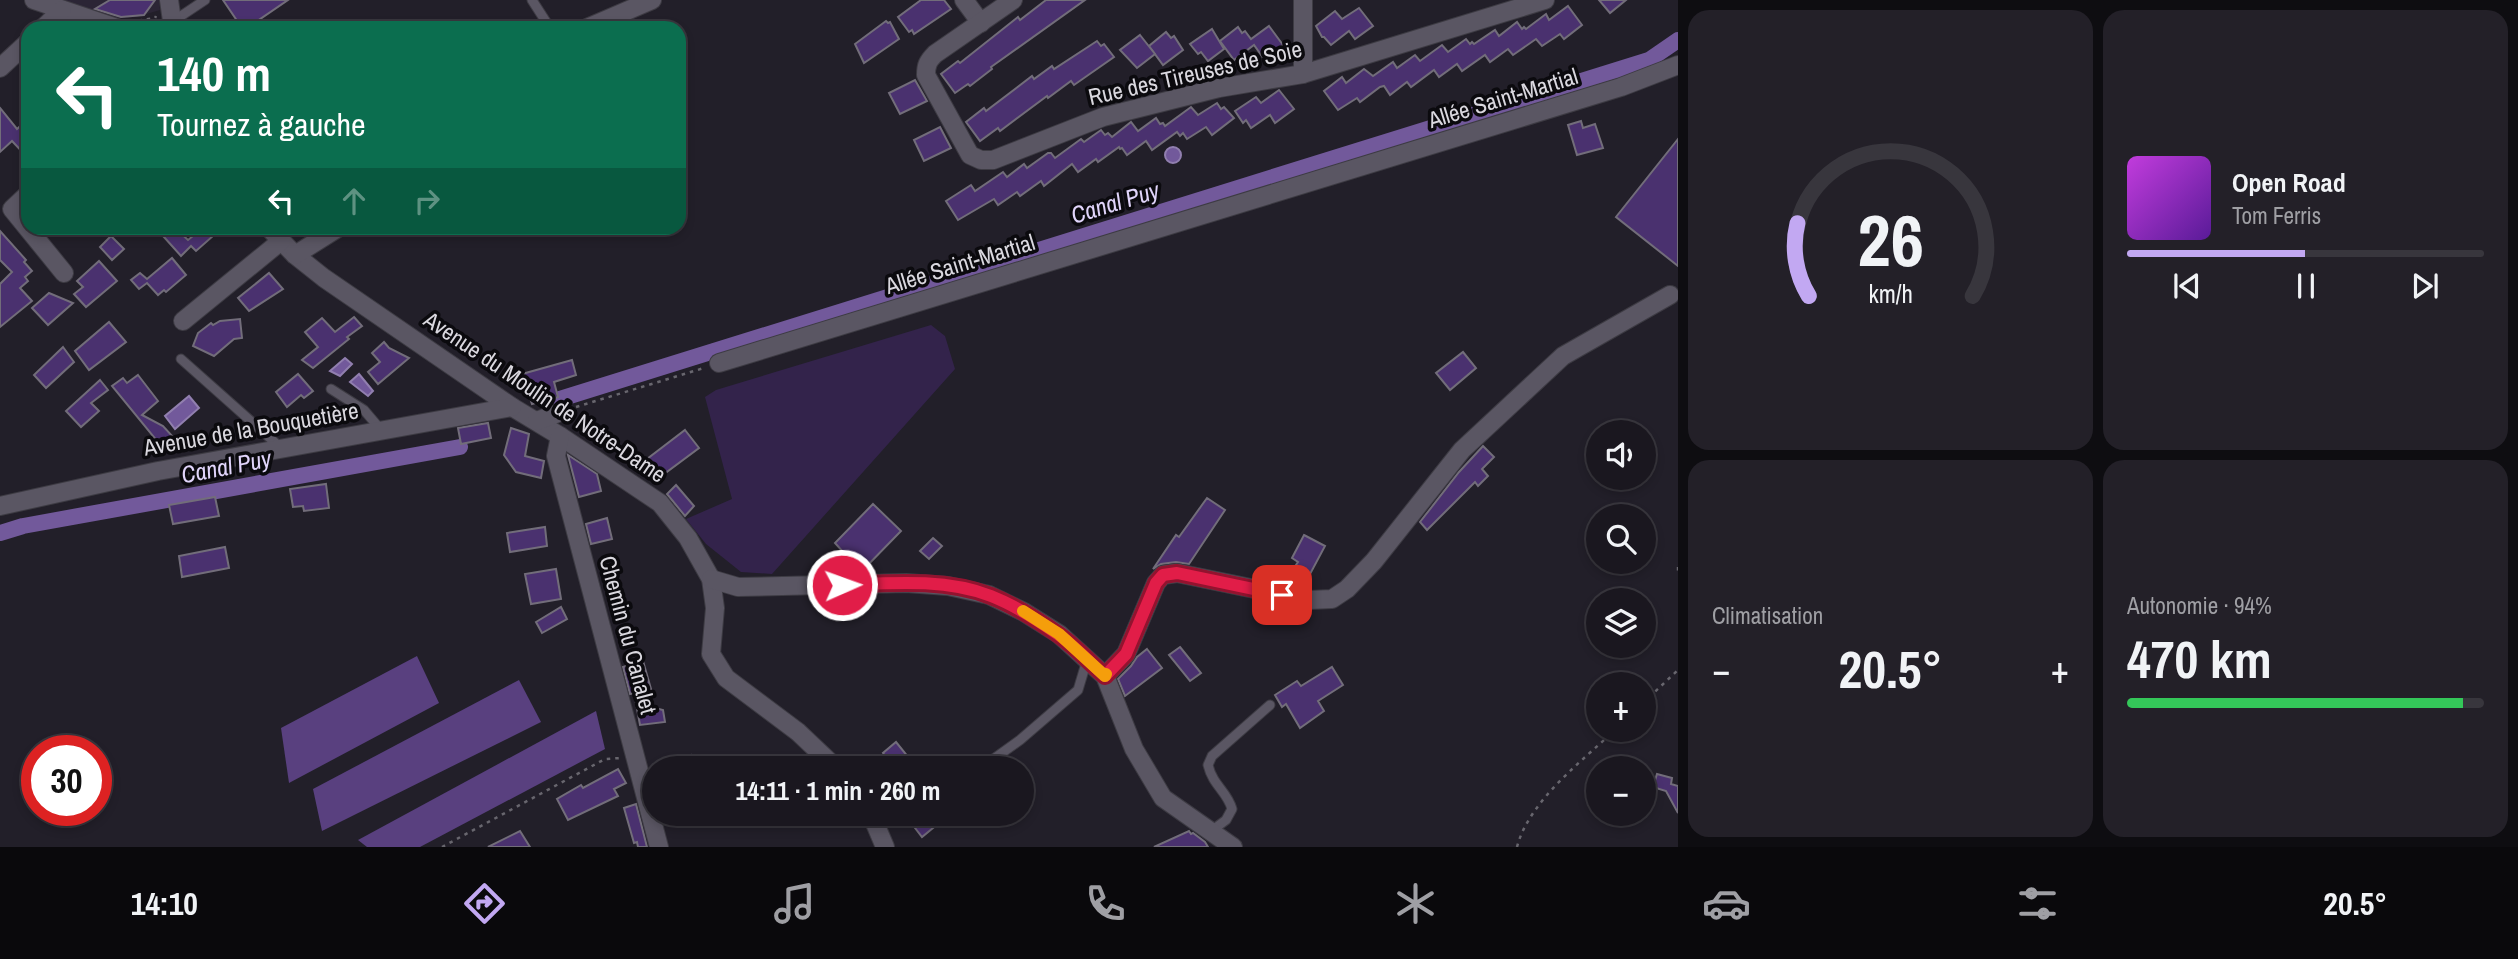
<!DOCTYPE html>
<html lang="fr">
<head>
<meta charset="utf-8">
<style>
	:root { --surface:#1a171f; --page:#232028; --text:#f1f3f6; --muted:#9f9fa4; --line:#38363d; --accent:#c2a8f2 }
	body { margin:0; font-family:"Archivo Narrow",sans-serif; background:var(--page); color:var(--text); height:100vh; display:flex; flex-direction:column; font-size:26px; white-space:nowrap }
	* { box-sizing:border-box; margin:0 }
	p { font-size:23px; color:var(--muted) }
	.icon { flex:none; width:38px; height:38px; fill:none; stroke:currentColor; stroke-width:2; stroke-linecap:round; stroke-linejoin:round }
	.map { position:relative; flex:1; overflow:hidden }
	.drawer { display:flex; flex-direction:column; gap:10px; padding:10px; background:#0e0d11; width:840px }
	.drawer>* { flex:none }
	.banner { position:absolute; left:21px; top:21px; width:665px; height:214px; border-radius:21px; box-shadow:0 4px 10px #0003,0 0 0 2px var(--line); background:#0b6e4f; color:#fff; overflow:hidden }
	.controls { position:absolute; left:1586px; top:420px; display:grid; gap:14px }
	.controls a { display:grid; place-items:center; width:70px; height:70px; border-radius:50%; background:var(--surface); box-shadow:0 4px 10px #0003,0 0 0 2px var(--line); font-size:35px }
	.speed { position:absolute; left:21px; top:735px; display:flex; gap:14px; font-size:35px; font-weight:700; text-align:center }
	.speed>* { display:grid; place-content:center; width:91px; height:91px; border-radius:50%; background:var(--surface); box-shadow:0 4px 10px #0003,0 0 0 2px var(--line); line-height:1 }
	.speed .limit { border:10px solid #d22; background:#fff; color:#111 }
	.pin { position:absolute; display:grid; place-items:center; width:60px; height:60px; color:#fff; margin:-30px; border-radius:14px; box-shadow:0 4px 10px #0006 }
	.me { position:absolute; width:77px; margin:-38px; rotate:88deg; stroke-linejoin:round; filter:drop-shadow(0 0 5px #0008) }
	.turn { display:flex; align-items:center; gap:24px; height:147px; padding:0 21px; font-size:32px }
	.turn .icon { width:91px; height:91px; stroke-width:2.5 }
	.turn b { display:block; font-size:49px; line-height:60px }
	.lanes { display:flex; align-items:center; height:66px; padding:0 21px; background:#0003; justify-content:center; gap:35px; direction:ltr }
	.lanes .off { opacity:.35 }
	.big { font-size:52px; font-weight:700; line-height:1.1 }
	.drawer .widget { flex:1; display:flex; flex-direction:column; justify-content:center; gap:10px; min-width:0; padding:0 24px; border-radius:21px; background:var(--page) }
	.drawer .dial { align-items:center; gap:0 }
	.dial svg { height:182px; overflow:visible; fill:none; stroke:var(--line); stroke-width:7; stroke-linecap:round; text-anchor:middle }
	.dial text { fill:var(--text); stroke:none }
	.song { display:flex; align-items:center; gap:21px }
	.cover { width:84px; height:84px; border-radius:10px; background:linear-gradient(135deg,hsl(290 70% 55%),hsl(270 70% 35%)) }
	.played { height:7px; border-radius:4px; background:linear-gradient(90deg,var(--accent) 50%,var(--line) 50%) }
	.keys { display:flex; justify-content:space-around; direction:ltr }
	.heat { display:flex; justify-content:space-between; align-items:center; font-size:38px; direction:ltr }
	.charge { height:10px; border-radius:5px; background:linear-gradient(90deg,#34c759 94%,var(--line) 0) }
	.drawer .tiles { flex:1; display:grid; gap:10px; grid-template-columns:repeat(2,1fr) }
	.trip { position:absolute; left:642px; top:756px; width:392px; height:70px; border-radius:35px; background:var(--surface); box-shadow:0 4px 10px #0003,0 0 0 2px var(--line); font-weight:700; line-height:70px; text-align:center }
	.dock { display:flex; height:112px; justify-content:space-around; align-items:center; background:#0a090c; color:var(--muted) }
	.dock .icon { width:49px; height:49px }
	.dock .on { color:var(--accent) }
	.dock b { font-size:32px; color:var(--text) }
	main { display:flex; flex:1; min-height:0 }
	.map>svg:first-child { display:block }
</style>
</head>
<body>
<main>
<div class="map">
<svg width="1678" height="847" viewBox="0 0 1678 847">
	<rect width="100%" height="100%" fill="#221f29"/>
	<path fill="#2b2535" d="M 59,0 L 159,0 L 160,10 L 136,17 L 115,18 Z"/>
	<path fill="#33234b" d="M 931,325 L 945,336 L 955,369 L 772,574 L 741,572 L 706,544 L 686,519 L 732,499 L 705,397 L 716,390 Z"/>
	<g fill="#59407f">
		<path d="M 417,656 L 439,703 L 289,783 L 281,728 Z"/>
		<path d="M 519,680 L 541,722 L 322,831 L 313,789 Z"/>
		<path d="M 596,711 L 605,749 L 420,847 L 367,847 L 358,840 Z"/>
	</g>
	<g fill="#72599b" stroke="#917faf" stroke-width="2">
		<circle cx="1173" cy="155" r="8"/>
		<path d="M 345,358 L 352,364 L 340,376 L 330,371 Z"/>
		<path d="M 359,374 L 373,391 L 368,396 L 350,382 Z"/>
		<path d="M 189,396 L 199,408 L 175,429 L 165,416 Z"/>
	</g>
	<g fill="none" stroke-linecap="round" stroke-linejoin="round">
		<g stroke="#72599b" stroke-width="16">
			<path d="M 560,399 L 1649,60 L 1678,40"/>
			<path d="M 0,533 L 23,526 L 460,447"/>
		</g>
	</g>
	<g fill="#4a316f" stroke="#726d7a" stroke-width="2">
		<path d="M 110,0 L 155,0 L 144,15 L 121,17 L 95,9 Z"/>
		<path d="M 223,0 L 288,0 L 247,28 L 242,28 Z"/>
		<path d="M 921,0 L 944,0 L 951,9 L 914,34 L 912,30 L 909,32 L 898,17 Z"/>
		<path d="M 1046,0 L 1085,0 L 991,67 L 992,69 L 970,86 L 968,84 L 955,93 L 941,74 L 958,61 L 960,63 L 1018,17 L 1020,20 Z"/>
		<path d="M 1599,0 L 1626,0 L 1610,13 Z"/>
		<path d="M 1568,6 L 1582,25 L 1564,39 L 1560,34 L 1542,46 L 1536,39 L 1513,55 L 1508,49 L 1490,62 L 1485,55 L 1462,71 L 1457,64 L 1439,77 L 1434,70 L 1411,87 L 1407,82 L 1390,95 L 1384,86 L 1380,87 L 1360,102 L 1357,98 L 1338,110 L 1324,91 L 1342,77 L 1346,83 L 1364,69 L 1373,76 L 1393,62 L 1397,68 L 1415,55 L 1420,61 L 1442,45 L 1448,52 L 1466,39 L 1470,44 L 1472,42 L 1474,44 L 1495,30 L 1499,36 L 1517,22 L 1522,29 L 1524,27 L 1526,29 L 1546,14 L 1549,20 Z"/>
		<path d="M 1359,8 L 1373,26 L 1355,39 L 1349,31 L 1331,45 L 1324,37 L 1322,37 L 1316,26 L 1335,11 L 1342,19 Z"/>
		<path d="M 886,21 L 888,23 L 890,22 L 899,39 L 864,63 L 855,44 Z"/>
		<path d="M 1269,26 L 1283,45 L 1264,59 L 1254,45 L 1234,60 L 1220,41 L 1238,27 L 1242,33 L 1245,31 L 1251,39 Z"/>
		<path d="M 1212,29 L 1224,49 L 1208,61 L 1201,52 L 1198,54 L 1190,44 Z"/>
		<path d="M 1166,32 L 1171,38 L 1174,36 L 1183,50 L 1163,65 L 1149,46 Z"/>
		<path d="M 1140,35 L 1155,54 L 1137,68 L 1120,50 Z"/>
		<path d="M 1097,41 L 1101,46 L 1104,44 L 1114,57 L 1074,85 L 1071,81 L 1048,98 L 1047,96 L 1000,131 L 998,128 L 980,141 L 966,122 L 984,108 L 986,111 L 1032,76 L 1034,79 L 1052,66 L 1054,69 Z"/>
		<path d="M 915,80 L 927,101 L 900,114 L 889,93 Z"/>
		<path d="M 1279,90 L 1294,109 L 1275,123 L 1270,115 L 1251,128 L 1246,120 L 1243,123 L 1235,111 L 1256,97 L 1261,103 Z"/>
		<path d="M 1217,103 L 1221,109 L 1224,107 L 1234,118 L 1212,135 L 1206,127 L 1187,139 L 1183,133 L 1180,136 L 1177,132 L 1152,150 L 1146,141 L 1127,155 L 1122,148 L 1120,149 L 1119,147 L 1098,162 L 1096,159 L 1078,172 L 1072,164 L 1044,186 L 1041,181 L 1020,196 L 1017,192 L 998,205 L 994,199 L 958,220 L 946,201 L 971,185 L 975,191 L 1003,172 L 1007,177 L 1024,164 L 1027,168 L 1048,153 L 1051,153 L 1055,158 L 1081,139 L 1084,142 L 1101,130 L 1105,135 L 1108,133 L 1112,137 L 1131,122 L 1138,131 L 1156,118 L 1160,124 L 1163,123 L 1165,126 L 1191,107 L 1198,115 Z"/>
		<path d="M 0,108 L 17,129 L 28,119 L 28,158 L 12,141 L 0,152 Z"/>
		<path d="M 1581,121 L 1583,128 L 1595,124 L 1603,148 L 1577,155 L 1568,125 Z"/>
		<path d="M 940,127 L 951,148 L 924,161 L 914,140 Z"/>
		<path d="M 1678,139 L 1678,266 L 1616,217 Z"/>
		<path d="M 175,228 L 188,240 L 203,228 L 222,228 L 196,251 L 191,246 L 181,256 L 164,237 Z"/>
		<path d="M 0,231 L 26,260 L 24,262 L 32,271 L 25,277 L 28,281 L 20,288 L 32,301 L 0,327 L 0,284 L 12,272 L 0,260 Z"/>
		<path d="M 111,236 L 124,249 L 112,260 L 100,247 Z"/>
		<path d="M 172,258 L 186,275 L 166,292 L 164,290 L 158,295 L 147,283 L 139,289 L 131,280 L 140,273 L 147,279 Z"/>
		<path d="M 99,261 L 117,281 L 86,307 L 74,294 L 83,287 L 77,281 Z"/>
		<path d="M 269,273 L 283,289 L 249,311 L 238,298 Z"/>
		<path d="M 49,293 L 73,303 L 48,325 L 32,308 Z"/>
		<path d="M 354,317 L 362,326 L 347,337 L 349,339 L 313,368 L 302,360 L 318,347 L 305,332 L 322,318 L 335,332 Z"/>
		<path d="M 240,319 L 242,338 L 234,339 L 214,356 L 193,346 L 198,333 L 211,323 L 213,325 L 220,321 Z"/>
		<path d="M 109,322 L 126,342 L 89,370 L 75,351 Z"/>
		<path d="M 384,342 L 389,348 L 409,358 L 378,384 L 368,372 L 380,362 L 372,353 Z"/>
		<path d="M 63,347 L 74,362 L 46,388 L 34,375 Z"/>
		<path d="M 1463,352 L 1476,368 L 1450,390 L 1436,373 Z"/>
		<path d="M 572,360 L 576,375 L 554,382 L 558,397 L 532,404 L 522,374 Z"/>
		<path d="M 298,374 L 313,391 L 304,398 L 301,395 L 287,407 L 276,392 Z"/>
		<path d="M 138,375 L 158,401 L 142,415 L 163,426 L 174,438 L 157,441 L 112,386 L 123,378 L 127,383 Z"/>
		<path d="M 100,380 L 108,390 L 91,403 L 99,411 L 81,427 L 66,411 Z"/>
		<path d="M 488,423 L 491,438 L 461,444 L 458,428 Z"/>
		<path d="M 511,428 L 529,434 L 525,456 L 544,461 L 541,478 L 516,472 L 504,455 Z"/>
		<path d="M 685,430 L 699,448 L 660,477 L 647,459 Z"/>
		<path d="M 1483,446 L 1494,457 L 1482,469 L 1488,476 L 1478,486 L 1475,482 L 1427,530 L 1420,522 L 1459,472 Z"/>
		<path d="M 568,455 L 597,474 L 601,491 L 579,497 Z"/>
		<path d="M 326,484 L 329,508 L 304,511 L 303,506 L 293,507 L 290,489 Z"/>
		<path d="M 676,485 L 694,506 L 685,516 L 667,494 Z"/>
		<path d="M 215,497 L 219,516 L 173,524 L 169,505 Z"/>
		<path d="M 1207,498 L 1225,510 L 1189,564 L 1176,562 L 1161,564 L 1153,569 L 1176,535 L 1179,537 Z"/>
		<path d="M 873,504 L 901,531 L 861,572 L 835,543 Z"/>
		<path d="M 607,518 L 612,539 L 591,544 L 586,524 Z"/>
		<path d="M 545,527 L 547,546 L 510,552 L 507,533 Z"/>
		<path d="M 1304,535 L 1325,546 L 1309,576 L 1294,568 L 1298,562 L 1292,558 Z"/>
		<path d="M 933,538 L 942,546 L 929,559 L 920,551 Z"/>
		<path d="M 225,547 L 229,568 L 182,577 L 179,556 Z"/>
		<path d="M 556,569 L 561,599 L 531,604 L 525,574 Z"/>
		<path d="M 561,607 L 567,619 L 542,633 L 536,622 Z"/>
		<path d="M 1180,647 L 1201,673 L 1190,681 L 1169,655 Z"/>
		<path d="M 1147,649 L 1162,668 L 1125,696 L 1118,679 L 1131,666 L 1137,657 Z"/>
		<path d="M 643,661 L 651,689 L 630,694 L 623,667 Z"/>
		<path d="M 1332,667 L 1343,685 L 1318,701 L 1324,711 L 1300,728 L 1286,704 L 1282,707 L 1275,695 L 1297,681 L 1301,686 Z"/>
		<path d="M 636,703 L 663,710 L 665,722 L 640,725 Z"/>
		<path d="M 896,742 L 917,768 L 880,768 L 889,761 L 883,753 Z"/>
		<path d="M 691,755 L 697,766 L 687,768 L 655,768 L 654,764 Z"/>
		<path d="M 618,769 L 626,783 L 614,789 L 618,796 L 568,820 L 557,799 L 581,785 L 583,788 Z"/>
		<path d="M 1657,774 L 1672,778 L 1671,784 L 1678,786 L 1678,813 L 1666,791 L 1653,787 Z"/>
		<path d="M 636,804 L 647,847 L 638,847 L 637,842 L 634,843 L 624,808 Z"/>
		<path d="M 926,814 L 950,814 L 922,837 L 912,824 Z"/>
		<path d="M 520,831 L 530,847 L 488,847 Z"/>
		<path d="M 1189,831 L 1191,834 L 1193,833 L 1205,842 L 1208,847 L 1154,847 Z"/>
	</g>
	<g fill="none" stroke-linecap="round" stroke-linejoin="round">
		<defs>
			<g id="service">
				<path d="M 532,0 L 550,28"/>
				<path d="M 172,22 L 205,0"/>
				<path d="M 181,359 L 280,447"/>
				<path d="M 331,389 L 364,410 L 381,430"/>
				<path d="M 981,768 L 1020,740 L 1078,690 L 1087,660"/>
				<path d="M 1210,832 L 1226,820 L 1232,809 C 1227,791 1213,786 1208,765 L 1212,756 L 1270,705"/>
			</g>
			<g id="minor">
				<path d="M 34,0 L 117,28"/>
				<path d="M 169,0 L 173,28"/>
				<path d="M 964,0 L 981,23"/>
				<path d="M 1013,0 L 935,54 C 928,61 926,65 926,75 L 970,155 L 981,160 L 993,160 L 1103,117 L 1219,88 L 1303,74 L 1545,0"/>
				<path d="M 43,28 L 62,10"/>
				<path d="M 587,28 L 652,0"/>
				<path d="M 0,68 L 28,42"/>
				<path d="M 1303,74 L 1303,0"/>
				<path d="M 28,194 L 12,209 L 64,273"/>
				<path d="M 269,228 L 295,255 L 324,278 L 512,407 L 560,436 L 660,503 L 688,538 L 711,579 L 715,608 L 711,654 L 726,678 L 798,732 L 836,768"/>
				<path d="M 295,255 L 338,228"/>
				<path d="M 183,321 L 281,241"/>
				<path d="M 719,363 L 1621,87 L 1678,65"/>
				<path d="M 537,421 L 563,411"/>
				<path d="M 560,436 L 556,456 L 659,847"/>
				<path d="M 0,506 L 158,471 L 512,407"/>
				<path d="M 711,579 L 738,587 L 906,583 L 948,586 L 989,595 L 1024,612 L 1059,634 L 1105,676 L 1134,749 L 1163,798 L 1233,847"/>
				<path d="M 1105,676 L 1126,654 L 1156,583 L 1163,575 L 1177,573 L 1309,600 L 1332,599 L 1347,589 L 1374,561 L 1462,450 L 1563,356 L 1670,295"/>
				<path d="M 871,814 L 885,847"/>
			</g>
		</defs>
		<use href="#service" stroke="#3d3b43" stroke-width="11"/>
		<use href="#minor" stroke="#3d3b43" stroke-width="20"/>
		<g stroke="#68666e" stroke-width="2.5" stroke-dasharray="3.5 5" stroke-linecap="butt">
			<path d="M 130,22 L 155,18 L 156,16"/>
			<path d="M 576,407 L 704,368"/>
			<path d="M 1678,567 L 1678,571"/>
			<path d="M 1643,703 L 1678,670"/>
			<path d="M 442,847 L 605,759 L 621,758"/>
			<path d="M 1517,847 C 1529,801 1581,762 1615,730"/>
		</g>
		<use href="#service" stroke="#5a5663" stroke-width="9"/>
		<use href="#minor" stroke="#5a5663" stroke-width="18"/>
	</g>
	<g fill="none" stroke-linecap="round" stroke-linejoin="round">
		<defs>
			<path id="route" d="M 842,585 C 890,583 945,578 991,596 C 1014,605 1036,619 1056,633 C 1074,645 1089,662 1105,676 L 1126,654 L 1156,583 L 1163,575 L 1177,573 L 1282,595"/>
		</defs>
		<use href="#route" stroke="#92132f" stroke-width="18"/>
		<use href="#route" stroke="#e11d48" stroke-width="12"/>
		<path stroke="#f59e0b" stroke-width="12" d="M 1023,611 L 1059,634 L 1105,676 L 1106,674"/>
	</g>
	<g text-anchor="middle" stroke-width="7" stroke-linejoin="round" paint-order="stroke">
		<g font-size="23" fill="#dad8df" stroke="#0b0a0e">
			<text transform="translate(1195 73) rotate(-13)" y="8">Rue des Tireuses de Soie</text>
			<text transform="translate(1503 98) rotate(-17)" y="8">Allée Saint-Martial</text>
			<text transform="translate(960 264) rotate(-17)" y="8">Allée Saint-Martial</text>
			<text transform="translate(545 397) rotate(34)" y="8">Avenue du Moulin de Notre-Dame</text>
			<text transform="translate(251 429) rotate(-10)" y="8">Avenue de la Bouquetière</text>
			<text transform="translate(628 635) rotate(75)" y="8">Chemin du Canalet</text>
		</g>
		<g font-size="24" font-style="italic" fill="#e1d5fb" stroke="#0b0a0e">
			<text transform="translate(1115 203) rotate(-17)" y="8">Canal Puy</text>
			<text transform="translate(226 467) rotate(-11)" y="8">Canal Puy</text>
		</g>
	</g>
</svg>
<div class="controls">
<a><svg class="icon" aria-label="sound" viewBox="0 0 24 24"><path d="M4 9h4l5-4v14l-5-4H4zM17 9q2 3 0 6"/></svg></a>
<a><svg class="icon" aria-label="search" viewBox="0 0 24 24"><circle cx="10" cy="10" r="6"/><path d="M15 15l6 6"/></svg></a>
<a><svg class="icon" aria-label="layers" viewBox="0 0 24 24"><path d="M12 4l9 5-9 5-9-5zM3 14l9 5 9-5"/></svg></a>
<a>+</a>
<a>−</a>
</div>
<div class="speed"><div class="limit">30</div></div>
<div class="pin" style="left:1282px;top:595px;background:#d93025"><svg class="icon" aria-label="arrive" viewBox="0 0 24 24"><path d="M6 21V4h12l-3 4 3 4H6"/></svg></div>
<svg class="me" style="left:842px;top:585px" viewBox="-20 -20 40 40"><circle r="17" fill="#e11d48" stroke="#fff" stroke-width="3"/><path d="M0-11L8 9 0 5-8 9z" fill="#fff"/></svg>
<div class="trip">14:11 · 1 min · 260 m</div>
<div class="banner">
<div class="turn"><svg class="icon" aria-label="left" viewBox="0 0 24 24"><path d="M17 20v-9H6M10 6l-5 5 5 5"/></svg><div><b>140 m</b>Tournez à gauche</div></div>
<div class="lanes"><svg class="icon" aria-label="left" viewBox="0 0 24 24"><path d="M17 20v-9H6M10 6l-5 5 5 5"/></svg><svg class="icon off" aria-label="ahead" viewBox="0 0 24 24"><path d="M12 20V5M6 11l6-6 6 6"/></svg><svg class="icon off" aria-label="right" viewBox="0 0 24 24"><path d="M7 20v-9h11M14 6l5 5-5 5"/></svg></div>
</div>
</div>
<section class="drawer">
<div class="tiles">
<div class="widget dial"><svg viewBox="0 0 100 80">
<path d="M14 69A42 42 0 1 1 86 69"/>
<path d="M14 69A42 42 0 0 1 9 37" stroke="#c2a8f2"/>
<text x="50" y="56" font-size="32" font-weight="700">26</text>
<text x="50" y="72" font-size="11">km/h</text>
</svg></div>
<div class="widget">
<div class="song"><i class="cover"></i><div><b>Open Road</b><p>Tom Ferris</p></div></div>
<div class="played"></div>
<div class="keys"><svg class="icon" aria-label="previous" viewBox="0 0 24 24"><path d="M18 5L8 12l10 7zM5 5v14"/></svg><svg class="icon" aria-label="pause" viewBox="0 0 24 24"><path d="M8 5v14M16 5v14"/></svg><svg class="icon" aria-label="next" viewBox="0 0 24 24"><path d="M6 5l10 7-10 7zM19 5v14"/></svg></div>
</div>
<div class="widget"><p>Climatisation</p>
<div class="heat"><a>−</a><b class="big">20.5°</b><a>+</a></div>
</div>
<div class="widget"><p>Autonomie · 94%</p><b class="big">470 km</b><div class="charge"></div></div>
</div>
</section>
</main>
<nav class="dock">
<b>14:10</b>
<svg class="icon on" aria-label="directions" viewBox="0 0 24 24"><path d="M12 3l9 9-9 9-9-9zM9 14v-3h6M13 9l2 2-2 2"/></svg>
<svg class="icon" aria-label="music" viewBox="0 0 24 24"><path d="M9 18V5l10-2v13"/><circle cx="6" cy="18" r="3"/><circle cx="16" cy="16" r="3"/></svg>
<svg class="icon" aria-label="phone" viewBox="0 0 24 24"><path d="M5 4h4l2 5-3 2q2 4 5 5l2-3 5 2v4C11 20 4 13 5 4z"/></svg>
<svg class="icon" aria-label="climate" viewBox="0 0 24 24"><path d="M12 3v18M4 7l16 10M4 17L20 7"/></svg>
<svg class="icon" aria-label="car" viewBox="0 0 24 24"><path d="M5 17H2v-5l4-1 3-4h7l3 4 3 1v5h-3M9 17h6M6 11h13"/><circle cx="7" cy="17" r="2"/><circle cx="17" cy="17" r="2"/></svg>
<svg class="icon" aria-label="filters" viewBox="0 0 24 24"><path d="M4 7h16M4 17h16"/><circle cx="9" cy="7" r="2"/><circle cx="15" cy="17" r="2"/></svg>
<b>20.5°</b>
</nav>
</body>
</html>
